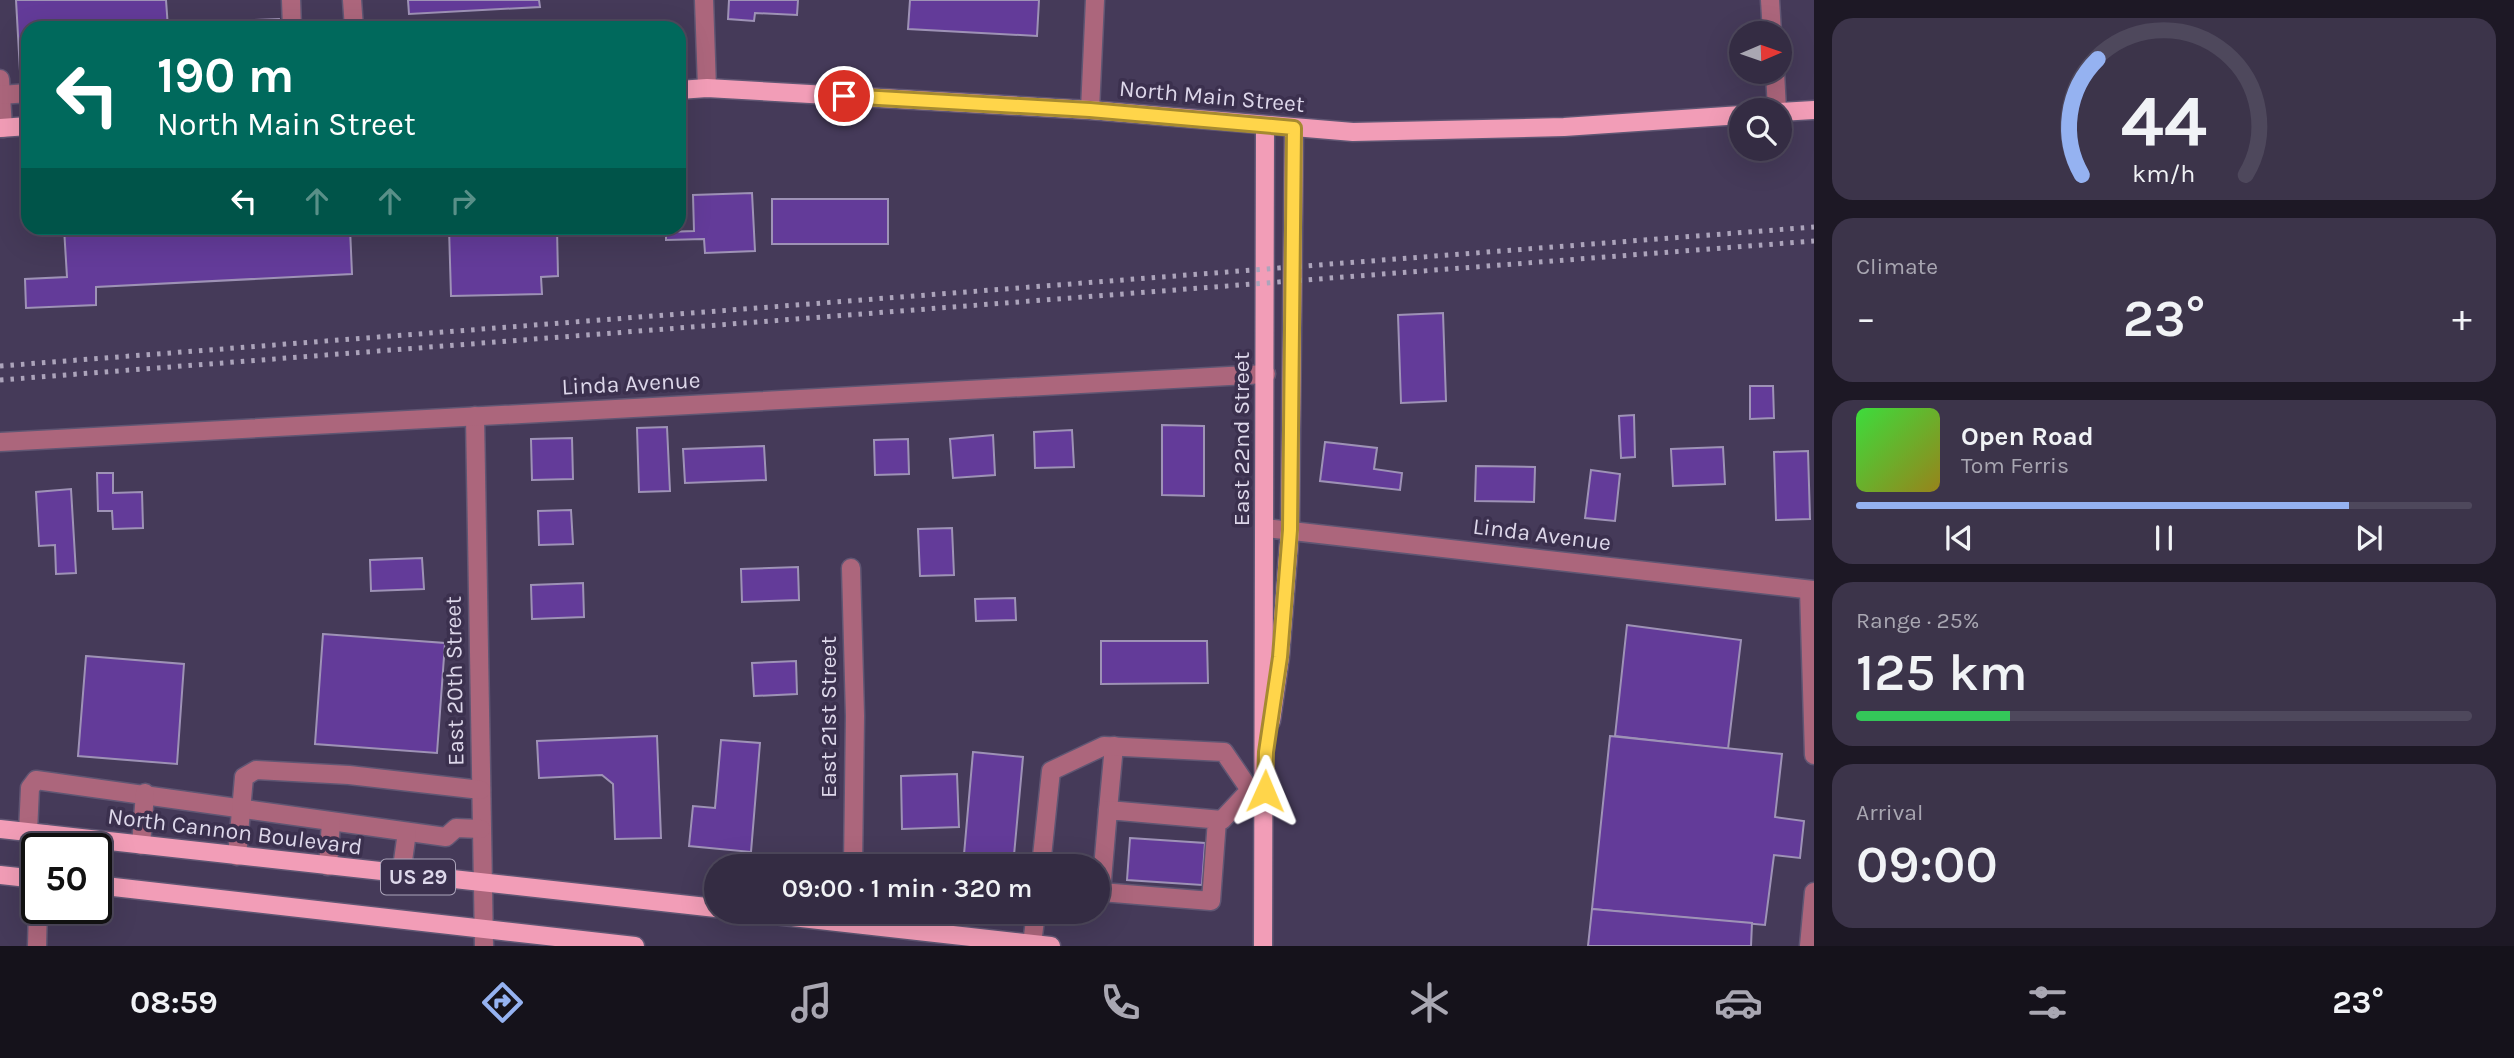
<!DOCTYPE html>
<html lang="en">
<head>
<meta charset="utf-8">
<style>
	:root { --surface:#342c43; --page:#3c344a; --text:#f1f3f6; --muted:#a9a7b2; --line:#4e485c; --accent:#95b2f1 }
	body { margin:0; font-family:Karla,sans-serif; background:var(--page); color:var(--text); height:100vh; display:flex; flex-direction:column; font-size:26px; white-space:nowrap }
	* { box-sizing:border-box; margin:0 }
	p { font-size:23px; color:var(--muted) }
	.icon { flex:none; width:38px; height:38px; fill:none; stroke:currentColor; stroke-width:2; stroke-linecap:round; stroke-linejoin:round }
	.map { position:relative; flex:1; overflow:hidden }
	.details { display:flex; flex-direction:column; gap:18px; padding:18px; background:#1d1825; width:700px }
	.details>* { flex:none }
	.top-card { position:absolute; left:21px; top:21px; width:665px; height:214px; border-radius:21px; box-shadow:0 7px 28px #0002,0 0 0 2px var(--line); background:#00695c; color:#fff; overflow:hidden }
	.needle { width:46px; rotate:88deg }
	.tools { position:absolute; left:1729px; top:21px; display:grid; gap:14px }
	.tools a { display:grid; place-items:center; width:63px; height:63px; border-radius:50%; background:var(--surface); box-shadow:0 7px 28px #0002,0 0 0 2px var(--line); font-size:35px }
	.speed { position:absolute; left:21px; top:833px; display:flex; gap:14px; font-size:35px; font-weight:700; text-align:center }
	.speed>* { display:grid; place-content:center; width:91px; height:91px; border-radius:50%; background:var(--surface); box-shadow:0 7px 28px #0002,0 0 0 2px var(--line); line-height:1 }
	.speed .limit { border:4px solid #111; border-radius:10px; background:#fff; color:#111 }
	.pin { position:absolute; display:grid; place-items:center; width:60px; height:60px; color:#fff; margin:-30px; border:4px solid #fff; border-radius:50%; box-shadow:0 2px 7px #0007 }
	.me { position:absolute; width:77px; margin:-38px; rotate:1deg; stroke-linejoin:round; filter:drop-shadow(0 0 5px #0008) }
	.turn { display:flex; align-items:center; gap:24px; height:147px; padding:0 21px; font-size:32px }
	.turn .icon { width:91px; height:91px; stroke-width:2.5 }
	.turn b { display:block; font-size:49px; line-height:60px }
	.lanes { display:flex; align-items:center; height:66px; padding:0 21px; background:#0003; justify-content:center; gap:35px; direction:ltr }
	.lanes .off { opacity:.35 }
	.big { font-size:52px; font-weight:600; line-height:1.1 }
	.details .card { flex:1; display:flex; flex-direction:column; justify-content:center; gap:10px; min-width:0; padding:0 24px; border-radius:21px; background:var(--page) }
	.details .dial { align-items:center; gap:0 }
	.dial svg { height:182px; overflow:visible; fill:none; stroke:var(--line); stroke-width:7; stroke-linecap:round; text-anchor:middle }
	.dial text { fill:var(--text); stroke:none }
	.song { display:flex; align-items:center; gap:21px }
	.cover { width:84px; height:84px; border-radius:10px; background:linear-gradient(135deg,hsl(120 70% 55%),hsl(50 70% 35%)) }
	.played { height:7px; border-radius:4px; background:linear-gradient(90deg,var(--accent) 80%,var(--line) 80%) }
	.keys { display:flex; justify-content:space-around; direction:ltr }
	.heat { display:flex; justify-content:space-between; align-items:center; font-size:38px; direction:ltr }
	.charge { height:10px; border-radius:5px; background:linear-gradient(90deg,#34c759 25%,var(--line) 0) }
	.trip { position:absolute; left:704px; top:854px; width:406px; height:70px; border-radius:35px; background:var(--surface); box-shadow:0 7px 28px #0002,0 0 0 2px var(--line); font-weight:600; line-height:70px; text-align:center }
	.tab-bar { display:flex; height:112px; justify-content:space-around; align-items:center; background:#15121b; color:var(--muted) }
	.tab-bar .icon { width:49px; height:49px }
	.tab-bar .on { color:var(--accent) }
	.tab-bar b { font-size:32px; color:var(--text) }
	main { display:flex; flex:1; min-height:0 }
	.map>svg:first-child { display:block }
</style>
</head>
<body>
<main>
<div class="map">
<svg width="1814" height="946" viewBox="0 0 1814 946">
	<rect width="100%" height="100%" fill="#453a59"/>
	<g fill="#633b99" stroke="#9e92b6" stroke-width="2">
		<path d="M 16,0 L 166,0 L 168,28 L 28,28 L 28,70 L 20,71 Z"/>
		<path d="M 408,0 L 539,0 L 540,7 L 409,14 Z"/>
		<path d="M 729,0 L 798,0 L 797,15 L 755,13 L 754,21 L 728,19 Z"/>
		<path d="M 910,0 L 1039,0 L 1037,36 L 908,29 Z"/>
		<path d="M 279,19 L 280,28 L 212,28 L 211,22 Z"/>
		<path d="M 752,193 L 755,251 L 705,253 L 704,239 L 666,240 L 666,232 L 694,231 L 693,195 Z"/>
		<rect x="772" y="199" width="116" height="45"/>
		<path d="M 64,228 L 350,228 L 352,274 L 96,287 L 96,305 L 26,308 L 25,279 L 67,277 Z"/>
		<path d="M 449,228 L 557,228 L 558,276 L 541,277 L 542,294 L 451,296 Z"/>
		<path d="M 1443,313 L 1446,401 L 1401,403 L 1398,315 Z"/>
		<path d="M 1750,386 L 1773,386 L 1774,418 L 1750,419 Z"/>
		<path d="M 1634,415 L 1635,457 L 1621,458 L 1619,416 Z"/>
		<path d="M 1162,425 L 1204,426 L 1204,496 L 1162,495 Z"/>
		<path d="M 667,427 L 670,491 L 639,492 L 637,428 Z"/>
		<path d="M 1072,430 L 1074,467 L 1035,468 L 1034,432 Z"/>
		<path d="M 993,435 L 995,475 L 953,478 L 950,439 Z"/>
		<path d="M 572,438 L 573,479 L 532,480 L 531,439 Z"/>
		<path d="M 908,439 L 909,474 L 875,475 L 874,440 Z"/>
		<path d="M 1325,442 L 1377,448 L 1374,469 L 1402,473 L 1400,490 L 1320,481 Z"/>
		<path d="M 764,446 L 766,480 L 685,483 L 683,449 Z"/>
		<path d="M 1723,447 L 1725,484 L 1673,486 L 1671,449 Z"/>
		<path d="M 1808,451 L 1810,519 L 1776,520 L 1774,452 Z"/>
		<path d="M 1476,466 L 1535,467 L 1534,502 L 1475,501 Z"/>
		<path d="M 1591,470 L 1620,474 L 1615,521 L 1585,518 Z"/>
		<path d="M 97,473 L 113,473 L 113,493 L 142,492 L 143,528 L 113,529 L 112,511 L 98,511 Z"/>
		<path d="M 71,489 L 76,573 L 56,574 L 55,545 L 39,546 L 36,492 Z"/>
		<path d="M 571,510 L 573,544 L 539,545 L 538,511 Z"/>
		<path d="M 952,528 L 954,575 L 920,576 L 918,529 Z"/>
		<path d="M 422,558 L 424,589 L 371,591 L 370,560 Z"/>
		<path d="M 798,567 L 799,600 L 742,602 L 741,569 Z"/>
		<path d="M 583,583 L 584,617 L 532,619 L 531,585 Z"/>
		<path d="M 1015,598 L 1016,620 L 976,621 L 975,599 Z"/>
		<path d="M 1627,625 L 1741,640 L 1728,749 L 1615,736 Z"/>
		<path d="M 323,634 L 445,643 L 437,753 L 315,744 Z"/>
		<path d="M 1101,641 L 1207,641 L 1208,683 L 1101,684 Z"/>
		<path d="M 86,656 L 184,664 L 177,764 L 78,756 Z"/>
		<path d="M 796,661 L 797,694 L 754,696 L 752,663 Z"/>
		<path d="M 657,736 L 661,838 L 615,839 L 613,784 L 602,775 L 539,778 L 537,741 Z"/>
		<path d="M 1610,736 L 1782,754 L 1775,817 L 1804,821 L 1800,858 L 1774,855 L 1765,925 L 1592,909 Z"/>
		<path d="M 721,740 L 760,743 L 751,852 L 689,846 L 693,806 L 715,808 Z"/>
		<path d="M 973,752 L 1023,757 L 1013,866 L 963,866 Z"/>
		<path d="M 957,774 L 959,827 L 902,829 L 901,776 Z"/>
		<path d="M 1130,838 L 1205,843 L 1202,885 L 1127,880 Z"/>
		<path d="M 1592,909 L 1752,923 L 1751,946 L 1588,946 Z"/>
	</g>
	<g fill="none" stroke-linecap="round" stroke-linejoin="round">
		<defs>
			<g id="minor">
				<path d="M 291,0 L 292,28"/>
				<path d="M 352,0 L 354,28"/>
				<path d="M 704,0 L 707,88"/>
				<path d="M 1770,0 L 1772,33"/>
				<path d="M 1775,72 L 1777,110"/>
				<path d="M 0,79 L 3,128"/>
				<path d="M 1,95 L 28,93"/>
				<path d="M 1090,110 L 1095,0"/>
				<path d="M 475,416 L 484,946"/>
				<path d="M 0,442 L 1266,374"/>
				<path d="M 1265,528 L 1814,590"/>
				<path d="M 851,568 L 855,716 L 853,866"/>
				<path d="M 1809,590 L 1814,755"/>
				<path d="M 1108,810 L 1114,746"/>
				<path d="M 28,832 L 30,788 L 36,780 L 446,837 L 456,828 L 481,829"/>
				<path d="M 141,845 L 145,793"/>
				<path d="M 44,849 L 46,834"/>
				<path d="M 237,856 L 244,777 L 256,770 L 349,775 L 481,790"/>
				<path d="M 328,866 L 331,822"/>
				<path d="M 1041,866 L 1051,771 L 1104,746 L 1224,752 L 1250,790 L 1222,820 L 1108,810 L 1101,892 L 1211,901 L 1217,820"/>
				<path d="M 401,875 L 407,832"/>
				<path d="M 1032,944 L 1036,912"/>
				<path d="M 37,946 L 38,908"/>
				<path d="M 1809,946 L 1814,892"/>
			</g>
			<g id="major">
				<path d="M 679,90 L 707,88 L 1090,110 L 1353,132 L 1564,127 L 1741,115"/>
				<path d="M 1780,112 L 1814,110"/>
				<path d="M 0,128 L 28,126"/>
				<path d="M 1271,721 L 1280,657 L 1290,530 L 1294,128"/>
				<path d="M 0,829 L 716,908"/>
				<path d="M 0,875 L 37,879"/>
				<path d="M 96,885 L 635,946"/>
				<path d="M 748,912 L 1051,946"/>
				<path d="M 1263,946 L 1265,127"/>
			</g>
		</defs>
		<use href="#minor" stroke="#605673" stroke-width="21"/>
		<use href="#major" stroke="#605673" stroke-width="21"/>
		<use href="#minor" stroke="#ac667c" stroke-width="18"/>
		<use href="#major" stroke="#f29db7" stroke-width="18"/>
		<g stroke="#aca4bb" stroke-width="5" stroke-dasharray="3.5 7" stroke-linecap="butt">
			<path d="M 0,366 L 1814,227"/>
			<path d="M 0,380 L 1814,241"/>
		</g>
	</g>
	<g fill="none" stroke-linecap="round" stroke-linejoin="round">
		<defs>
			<path id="route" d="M 844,96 L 1090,110 L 1294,128 L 1290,530 L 1280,657 L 1266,752 L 1265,791"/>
		</defs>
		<use href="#route" stroke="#a68a30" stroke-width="18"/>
		<use href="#route" stroke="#ffd54a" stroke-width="12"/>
	</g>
	<g text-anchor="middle" stroke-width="7" stroke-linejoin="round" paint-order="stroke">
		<rect fill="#3b304e" stroke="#aca5bb" stroke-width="2" x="381" y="859.5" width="74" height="35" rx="5"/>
		<g font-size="21" font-weight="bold" fill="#ddd7ea">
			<text x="418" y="884">US 29</text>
		</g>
		<g font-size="23" fill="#ddd7ea" stroke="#3b304e">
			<text transform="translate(1212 96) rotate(5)" y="8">North Main Street</text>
			<text transform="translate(631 383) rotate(-3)" y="8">Linda Avenue</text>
			<text transform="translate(1241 439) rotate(-90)" y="8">East 22nd Street</text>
			<text transform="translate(1542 534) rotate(7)" y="8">Linda Avenue</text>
			<text transform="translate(454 681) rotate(-91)" y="8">East 20th Street</text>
			<text transform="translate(828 717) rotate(-90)" y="8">East 21st Street</text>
			<text transform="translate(235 831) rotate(7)" y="8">North Cannon Boulevard</text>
		</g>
	</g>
</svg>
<div class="tools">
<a><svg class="needle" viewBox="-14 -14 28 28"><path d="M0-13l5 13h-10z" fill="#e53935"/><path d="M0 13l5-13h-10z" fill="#a9a7b2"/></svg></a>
<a><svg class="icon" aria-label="search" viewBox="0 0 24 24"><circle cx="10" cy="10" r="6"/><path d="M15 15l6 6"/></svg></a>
</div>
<div class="speed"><div class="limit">50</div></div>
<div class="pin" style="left:844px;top:96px;background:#d93025"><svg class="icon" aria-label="arrive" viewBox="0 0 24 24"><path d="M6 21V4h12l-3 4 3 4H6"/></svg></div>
<svg class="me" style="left:1265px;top:791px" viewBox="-20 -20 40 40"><path d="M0-17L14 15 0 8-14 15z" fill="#ffd54a" stroke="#fff" stroke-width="4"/></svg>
<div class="trip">09:00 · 1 min · 320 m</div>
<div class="top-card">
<div class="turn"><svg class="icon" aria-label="left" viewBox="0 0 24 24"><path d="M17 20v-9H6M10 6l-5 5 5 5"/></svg><div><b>190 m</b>North Main Street</div></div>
<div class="lanes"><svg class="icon" aria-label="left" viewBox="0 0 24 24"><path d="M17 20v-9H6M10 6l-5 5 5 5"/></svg><svg class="icon off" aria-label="ahead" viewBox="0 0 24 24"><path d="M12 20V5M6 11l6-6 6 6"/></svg><svg class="icon off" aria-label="ahead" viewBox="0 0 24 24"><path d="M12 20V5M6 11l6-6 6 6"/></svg><svg class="icon off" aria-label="right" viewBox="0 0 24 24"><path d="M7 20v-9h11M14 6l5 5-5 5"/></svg></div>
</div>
</div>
<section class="details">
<div class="card dial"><svg viewBox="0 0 100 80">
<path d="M14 69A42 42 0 1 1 86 69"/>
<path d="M14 69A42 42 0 0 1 21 18" stroke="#95b2f1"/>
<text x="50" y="56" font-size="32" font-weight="700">44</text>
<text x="50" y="72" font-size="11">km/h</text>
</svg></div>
<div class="card"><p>Climate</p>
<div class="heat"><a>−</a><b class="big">23°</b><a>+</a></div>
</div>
<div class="card">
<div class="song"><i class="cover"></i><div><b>Open Road</b><p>Tom Ferris</p></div></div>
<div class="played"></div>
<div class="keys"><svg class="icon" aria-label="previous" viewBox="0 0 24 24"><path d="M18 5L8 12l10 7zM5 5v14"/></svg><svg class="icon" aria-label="pause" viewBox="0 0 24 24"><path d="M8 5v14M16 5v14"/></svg><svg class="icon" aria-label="next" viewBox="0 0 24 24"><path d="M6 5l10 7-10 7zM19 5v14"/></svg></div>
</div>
<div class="card"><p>Range · 25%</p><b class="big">125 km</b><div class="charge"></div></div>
<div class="card"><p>Arrival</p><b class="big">09:00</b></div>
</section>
</main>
<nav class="tab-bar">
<b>08:59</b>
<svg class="icon on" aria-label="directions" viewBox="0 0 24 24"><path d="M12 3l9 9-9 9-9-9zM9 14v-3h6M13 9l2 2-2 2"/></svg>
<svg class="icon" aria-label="music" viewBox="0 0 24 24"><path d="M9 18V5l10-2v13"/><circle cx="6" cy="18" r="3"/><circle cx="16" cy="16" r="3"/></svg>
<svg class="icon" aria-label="phone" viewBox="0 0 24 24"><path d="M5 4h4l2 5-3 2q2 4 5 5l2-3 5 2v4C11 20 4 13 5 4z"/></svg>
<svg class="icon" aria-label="climate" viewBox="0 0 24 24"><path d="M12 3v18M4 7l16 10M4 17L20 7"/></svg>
<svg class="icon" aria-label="car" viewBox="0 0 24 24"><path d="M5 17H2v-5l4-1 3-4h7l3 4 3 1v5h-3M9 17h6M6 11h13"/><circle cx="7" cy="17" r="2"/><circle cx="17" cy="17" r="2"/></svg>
<svg class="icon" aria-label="filters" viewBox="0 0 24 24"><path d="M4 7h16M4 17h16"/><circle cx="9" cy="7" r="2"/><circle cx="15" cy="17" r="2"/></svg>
<b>23°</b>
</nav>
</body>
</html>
